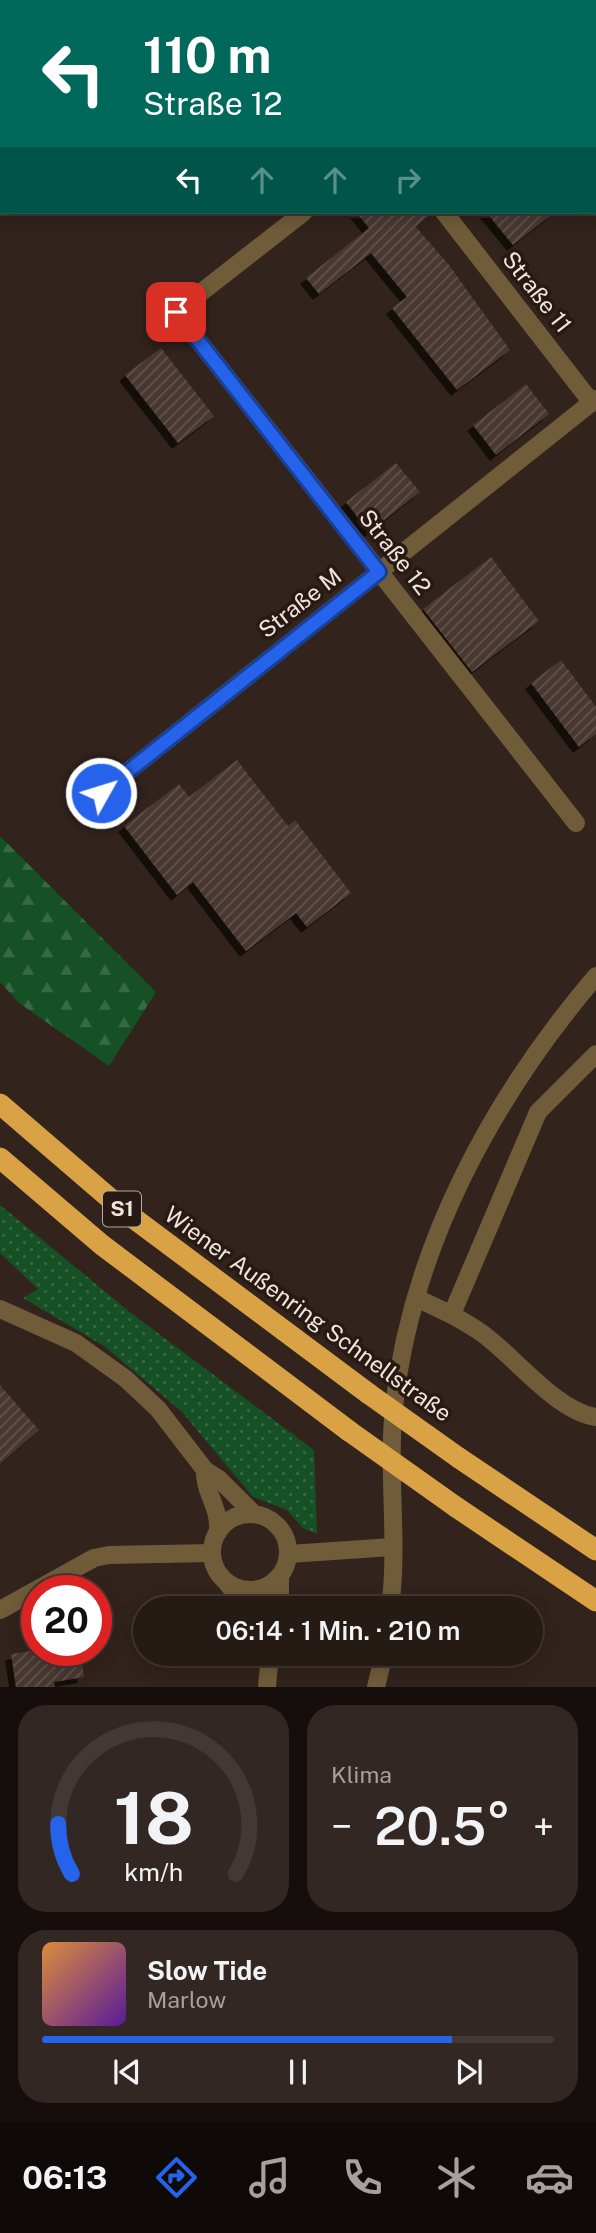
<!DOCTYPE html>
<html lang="de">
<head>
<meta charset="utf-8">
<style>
	:root { --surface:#261a15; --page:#322722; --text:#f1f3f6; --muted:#a4a1a0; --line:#423834; --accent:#2563eb }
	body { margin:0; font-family:"Public Sans",sans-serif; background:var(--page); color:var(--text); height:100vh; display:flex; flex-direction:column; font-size:26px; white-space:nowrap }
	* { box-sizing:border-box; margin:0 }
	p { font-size:23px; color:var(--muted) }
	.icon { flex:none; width:38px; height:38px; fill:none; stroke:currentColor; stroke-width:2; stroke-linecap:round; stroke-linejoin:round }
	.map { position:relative; height:1687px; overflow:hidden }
	.drawer { display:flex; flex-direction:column; gap:18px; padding:18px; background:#150e0c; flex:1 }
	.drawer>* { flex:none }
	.banner { position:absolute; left:0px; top:0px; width:597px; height:214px; box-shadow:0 4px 18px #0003,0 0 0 2px var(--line); background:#00695c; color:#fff; overflow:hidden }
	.speed { position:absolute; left:21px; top:1575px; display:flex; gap:14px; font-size:35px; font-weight:700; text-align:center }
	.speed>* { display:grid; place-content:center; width:91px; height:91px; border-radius:50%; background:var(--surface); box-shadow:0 4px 18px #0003,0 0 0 2px var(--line); line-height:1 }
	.speed .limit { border:10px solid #d22; background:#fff; color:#111 }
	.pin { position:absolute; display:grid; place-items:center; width:60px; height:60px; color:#fff; margin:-30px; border-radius:14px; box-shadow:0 4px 10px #0006 }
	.me { position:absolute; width:77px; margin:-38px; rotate:51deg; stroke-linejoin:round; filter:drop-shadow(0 0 5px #0008) }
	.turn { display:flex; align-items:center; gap:24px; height:147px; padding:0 28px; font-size:32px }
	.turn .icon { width:91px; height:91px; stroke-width:2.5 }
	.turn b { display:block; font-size:49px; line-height:60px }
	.lanes { display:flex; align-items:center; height:66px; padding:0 28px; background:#0003; justify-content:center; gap:35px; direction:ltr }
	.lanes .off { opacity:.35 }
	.big { font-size:52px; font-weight:600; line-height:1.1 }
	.drawer .widget { flex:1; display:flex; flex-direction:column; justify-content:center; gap:10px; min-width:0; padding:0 24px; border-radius:28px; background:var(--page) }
	.drawer .dial { align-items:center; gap:0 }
	.dial svg { height:182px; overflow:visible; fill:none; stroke:var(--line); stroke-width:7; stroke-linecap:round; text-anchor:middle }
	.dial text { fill:var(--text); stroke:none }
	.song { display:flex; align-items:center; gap:21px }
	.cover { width:84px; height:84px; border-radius:10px; background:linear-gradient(135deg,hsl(30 70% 55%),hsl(270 70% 35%)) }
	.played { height:7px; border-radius:4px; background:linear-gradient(90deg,var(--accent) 80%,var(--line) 80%) }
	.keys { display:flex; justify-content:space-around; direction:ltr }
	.heat { display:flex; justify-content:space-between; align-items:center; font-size:38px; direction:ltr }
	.drawer .tiles { flex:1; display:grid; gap:18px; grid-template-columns:1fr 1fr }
	.widget:last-child { grid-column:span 2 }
	.trip { position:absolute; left:133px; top:1596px; width:410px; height:70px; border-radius:35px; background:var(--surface); box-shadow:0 4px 18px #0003,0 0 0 2px var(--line); font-weight:600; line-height:70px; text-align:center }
	.tab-bar { display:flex; height:112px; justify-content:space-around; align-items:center; background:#0f0a08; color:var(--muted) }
	.tab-bar .icon { width:49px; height:49px }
	.tab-bar .active { color:var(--accent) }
	.tab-bar b { font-size:32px; color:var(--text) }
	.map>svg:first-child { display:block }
</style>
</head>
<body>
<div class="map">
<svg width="596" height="1687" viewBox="0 0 596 1687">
	<defs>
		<pattern id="grass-dots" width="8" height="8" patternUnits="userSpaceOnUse" patternTransform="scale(1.75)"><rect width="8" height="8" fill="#155125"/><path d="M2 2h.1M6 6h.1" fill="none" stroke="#376a44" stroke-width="1.8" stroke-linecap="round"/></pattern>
		<pattern id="forest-firs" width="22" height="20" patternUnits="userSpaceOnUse" patternTransform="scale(1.75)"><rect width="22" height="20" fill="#155125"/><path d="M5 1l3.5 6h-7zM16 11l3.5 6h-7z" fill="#376a44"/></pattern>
		<pattern id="building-hatch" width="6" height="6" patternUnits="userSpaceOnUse" patternTransform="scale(1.75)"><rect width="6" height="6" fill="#483730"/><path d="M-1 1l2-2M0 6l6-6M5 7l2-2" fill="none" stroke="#63544e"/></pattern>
		<filter id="shadow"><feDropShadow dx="-6" dy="6" stdDeviation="0" flood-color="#0009"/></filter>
	</defs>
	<rect width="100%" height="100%" fill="#32231c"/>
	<path fill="url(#grass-dots)" d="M 0,1205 L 131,1313 L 314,1450 L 317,1534 L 303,1528 L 287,1510 L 253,1497 L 181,1411 L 104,1346 L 23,1298 L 38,1289 L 0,1253 Z"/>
	<path fill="url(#forest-firs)" d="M 0,836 L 156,992 L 109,1066 L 19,1003 L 0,982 Z"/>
	<g fill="url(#building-hatch)" filter="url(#shadow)">
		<path d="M 356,212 L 433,212 L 416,227 L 449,265 L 510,350 L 457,390 L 392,308 L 407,297 L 371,253 L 319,294 L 306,278 L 369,228 Z"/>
		<path d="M 486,212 L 555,212 L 513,245 Z"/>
		<path d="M 161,348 L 214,416 L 178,443 L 125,375 Z"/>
		<path d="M 526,384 L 549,414 L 496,455 L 473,425 Z"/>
		<path d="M 396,463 L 420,492 L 369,532 L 346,502 Z"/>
		<path d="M 491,557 L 539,621 L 472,672 L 423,609 Z"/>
		<path d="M 561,660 L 596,707 L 596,734 L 579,747 L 531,683 Z"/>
		<path d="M 237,760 L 288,826 L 295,820 L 351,893 L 307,927 L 296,913 L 246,951 L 193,882 L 177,895 L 124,826 L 179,784 L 189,797 Z"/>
		<path d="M 0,1385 L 39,1430 L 0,1464 Z"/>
		<path d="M 37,1650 L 80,1650 L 84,1677 L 54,1682 L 55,1687 L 16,1687 L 11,1654 Z"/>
	</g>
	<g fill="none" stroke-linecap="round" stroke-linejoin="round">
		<g stroke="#715c3a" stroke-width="18">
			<path d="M 32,0 L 33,2"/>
			<path d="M 282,0 L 283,2"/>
			<path d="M 304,212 L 176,312 L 576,823"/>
			<path d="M 444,212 L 592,403"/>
			<path d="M 101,793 L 596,399"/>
			<path d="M 416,1298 C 440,1309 462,1319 483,1334 C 516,1358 556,1411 596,1417"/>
			<path d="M 0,1309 L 76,1343 L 126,1379 L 158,1409 L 205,1470 L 219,1479 L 254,1514"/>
			<path d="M 452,1314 L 538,1112 L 596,1054"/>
			<path d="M 205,1470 C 204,1494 220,1505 218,1532"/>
			<circle cx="250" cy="1552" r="38"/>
			<path d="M 289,1554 L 392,1547"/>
			<path d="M 280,1577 L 280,1608"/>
			<path d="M 227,1583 L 246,1608"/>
			<path d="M 390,1608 C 399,1542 387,1474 394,1407 C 411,1247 493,1097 596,976"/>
			<path d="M 0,1610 L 94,1558 L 109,1555 L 212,1553"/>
			<path d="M 267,1687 L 270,1654"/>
			<path d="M 376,1687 L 384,1654"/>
		</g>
		<g stroke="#d9a245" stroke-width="21">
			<path d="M 0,1104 L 128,1214 L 369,1394"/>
			<path d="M 0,1158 L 102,1245 L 349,1431"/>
			<path d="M 459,1458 L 596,1550"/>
			<path d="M 456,1507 L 596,1601"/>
		</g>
		<g stroke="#d9a245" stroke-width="21">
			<path d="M 369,1394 L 459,1458"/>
			<path d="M 349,1431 L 456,1507"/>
		</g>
	</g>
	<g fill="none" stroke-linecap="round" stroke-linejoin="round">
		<defs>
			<path id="route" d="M 101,793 L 379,572 L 176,312"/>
		</defs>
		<use href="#route" stroke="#184099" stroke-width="18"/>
		<use href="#route" stroke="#2563eb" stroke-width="12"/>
	</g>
	<g text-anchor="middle" stroke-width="7" stroke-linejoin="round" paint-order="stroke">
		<rect fill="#281a13" stroke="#b4a9a3" stroke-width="2" x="103" y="1191.5" width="38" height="35" rx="5"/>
		<g font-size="21" font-weight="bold" fill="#f0e6e1">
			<text x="122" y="1216">S1</text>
		</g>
		<g font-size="23" fill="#f0e6e1" stroke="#281a13">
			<text transform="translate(537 292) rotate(52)" y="8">Straße 11</text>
			<text transform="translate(395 552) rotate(52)" y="8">Straße 12</text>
			<text transform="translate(300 603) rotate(-38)" y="8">Straße M</text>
			<text transform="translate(308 1314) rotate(36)" y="8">Wiener Außenring Schnellstraße</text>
		</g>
	</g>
</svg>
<div class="speed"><div class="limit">20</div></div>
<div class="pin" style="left:176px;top:312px;background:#d93025"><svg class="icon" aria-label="arrive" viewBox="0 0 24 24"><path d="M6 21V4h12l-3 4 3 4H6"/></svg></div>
<svg class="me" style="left:101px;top:793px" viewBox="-20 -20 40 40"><circle r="17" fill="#2563eb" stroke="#fff" stroke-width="3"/><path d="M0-11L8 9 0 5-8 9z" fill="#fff"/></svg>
<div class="trip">06:14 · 1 Min. · 210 m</div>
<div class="banner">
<div class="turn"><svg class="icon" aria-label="left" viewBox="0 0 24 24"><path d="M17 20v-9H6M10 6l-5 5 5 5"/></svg><div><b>110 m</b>Straße 12</div></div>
<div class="lanes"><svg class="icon" aria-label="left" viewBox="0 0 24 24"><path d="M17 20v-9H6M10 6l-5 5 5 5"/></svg><svg class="icon off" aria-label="ahead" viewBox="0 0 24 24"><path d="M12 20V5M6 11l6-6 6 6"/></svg><svg class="icon off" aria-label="ahead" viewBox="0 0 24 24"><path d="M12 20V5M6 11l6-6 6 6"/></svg><svg class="icon off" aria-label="right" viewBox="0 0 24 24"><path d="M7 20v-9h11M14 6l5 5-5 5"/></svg></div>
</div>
</div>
<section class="drawer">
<div class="tiles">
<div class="widget dial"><svg viewBox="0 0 100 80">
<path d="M14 69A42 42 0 1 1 86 69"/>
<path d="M14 69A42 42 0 0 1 8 47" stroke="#2563eb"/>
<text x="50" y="56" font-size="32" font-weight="700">18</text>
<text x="50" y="72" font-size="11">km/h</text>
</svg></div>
<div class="widget"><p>Klima</p>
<div class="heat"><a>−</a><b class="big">20.5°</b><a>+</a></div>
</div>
<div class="widget">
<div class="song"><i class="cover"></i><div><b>Slow Tide</b><p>Marlow</p></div></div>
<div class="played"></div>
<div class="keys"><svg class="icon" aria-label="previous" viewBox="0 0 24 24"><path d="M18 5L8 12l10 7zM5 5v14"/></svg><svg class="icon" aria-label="pause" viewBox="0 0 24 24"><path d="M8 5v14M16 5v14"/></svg><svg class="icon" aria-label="next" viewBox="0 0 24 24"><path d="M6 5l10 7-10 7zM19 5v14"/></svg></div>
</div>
</div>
</section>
<nav class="tab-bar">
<b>06:13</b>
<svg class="icon active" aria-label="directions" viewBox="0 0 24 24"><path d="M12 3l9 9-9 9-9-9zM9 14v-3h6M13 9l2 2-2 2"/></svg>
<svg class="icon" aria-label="music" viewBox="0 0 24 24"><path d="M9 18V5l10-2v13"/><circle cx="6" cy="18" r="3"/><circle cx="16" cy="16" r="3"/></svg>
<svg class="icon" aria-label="phone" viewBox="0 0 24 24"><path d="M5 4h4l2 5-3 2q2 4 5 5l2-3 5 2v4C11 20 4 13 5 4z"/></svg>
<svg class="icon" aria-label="climate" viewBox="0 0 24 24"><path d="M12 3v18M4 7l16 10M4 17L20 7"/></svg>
<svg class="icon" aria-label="car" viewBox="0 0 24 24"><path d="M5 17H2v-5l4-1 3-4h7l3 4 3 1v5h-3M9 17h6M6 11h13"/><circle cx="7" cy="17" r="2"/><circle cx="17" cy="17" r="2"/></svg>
</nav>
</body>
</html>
